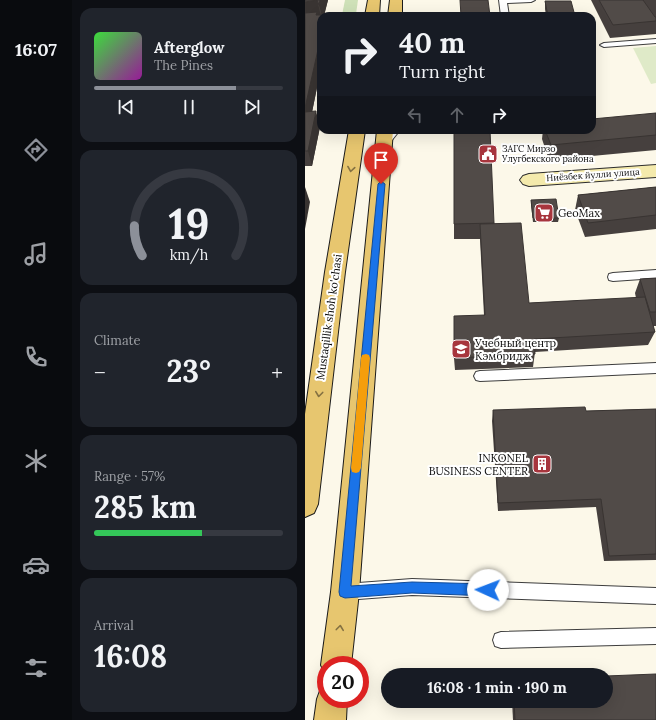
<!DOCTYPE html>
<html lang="en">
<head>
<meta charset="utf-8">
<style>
	:root { --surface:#171b24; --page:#20242c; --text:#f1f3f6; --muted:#9ea1a6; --line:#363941; --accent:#8c9099 }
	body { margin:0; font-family:Lora,serif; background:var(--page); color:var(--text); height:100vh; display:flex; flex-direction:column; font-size:15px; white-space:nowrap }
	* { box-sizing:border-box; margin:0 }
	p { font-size:13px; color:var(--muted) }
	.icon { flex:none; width:22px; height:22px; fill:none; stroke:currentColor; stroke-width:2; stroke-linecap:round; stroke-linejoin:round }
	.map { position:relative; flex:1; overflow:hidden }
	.details { display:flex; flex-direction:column; gap:8px; padding:8px; background:#0d0f14; width:233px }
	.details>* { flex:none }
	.guide { position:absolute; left:12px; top:12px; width:279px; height:122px; border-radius:12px; box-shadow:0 4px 16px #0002; background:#171b24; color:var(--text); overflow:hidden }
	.speed { position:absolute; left:12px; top:656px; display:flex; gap:8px; font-size:20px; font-weight:700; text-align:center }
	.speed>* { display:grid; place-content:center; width:52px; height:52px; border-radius:50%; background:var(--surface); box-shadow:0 4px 16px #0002; line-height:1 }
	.speed .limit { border:6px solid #d22; background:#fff; color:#111 }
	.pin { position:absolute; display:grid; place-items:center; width:34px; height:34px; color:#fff; margin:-41px -17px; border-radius:50% 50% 50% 0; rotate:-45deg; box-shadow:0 0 4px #0007 }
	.pin .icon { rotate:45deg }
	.me { position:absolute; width:44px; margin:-22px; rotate:272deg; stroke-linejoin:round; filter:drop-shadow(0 0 3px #0008) }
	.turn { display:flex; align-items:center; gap:14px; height:84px; padding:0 16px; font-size:18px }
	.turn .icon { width:52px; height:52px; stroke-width:2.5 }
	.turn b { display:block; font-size:28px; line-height:34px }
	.lanes { display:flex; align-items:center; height:38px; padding:0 16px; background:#0003; justify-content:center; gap:20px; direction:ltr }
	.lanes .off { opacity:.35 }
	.big { font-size:30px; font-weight:700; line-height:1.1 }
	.details .tile { flex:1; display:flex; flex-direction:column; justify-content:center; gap:6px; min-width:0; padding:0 14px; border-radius:12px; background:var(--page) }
	.details .dial { align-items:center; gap:0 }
	.dial svg { height:104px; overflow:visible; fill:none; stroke:var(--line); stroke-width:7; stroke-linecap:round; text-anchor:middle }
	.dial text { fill:var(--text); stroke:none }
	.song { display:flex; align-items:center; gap:12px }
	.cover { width:48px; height:48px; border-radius:6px; background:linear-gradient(135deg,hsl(120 70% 55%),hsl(300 70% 35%)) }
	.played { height:4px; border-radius:2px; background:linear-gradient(90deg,var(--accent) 75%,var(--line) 75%) }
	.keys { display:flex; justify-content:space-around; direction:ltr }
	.heat { display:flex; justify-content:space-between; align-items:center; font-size:22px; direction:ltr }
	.charge { height:6px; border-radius:3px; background:linear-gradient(90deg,#34c759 57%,var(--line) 0) }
	.trip { position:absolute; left:76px; top:668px; width:232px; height:40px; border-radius:20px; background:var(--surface); box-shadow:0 4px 16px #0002; font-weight:700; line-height:40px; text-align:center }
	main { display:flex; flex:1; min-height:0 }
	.menu { display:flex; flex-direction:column; width:72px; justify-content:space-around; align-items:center; background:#090b0e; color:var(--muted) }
	.menu .icon { width:28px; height:28px }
	.menu .active { color:var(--accent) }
	.menu b { font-size:18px; color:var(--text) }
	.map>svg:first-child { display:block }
</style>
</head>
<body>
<main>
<nav class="menu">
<b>16:07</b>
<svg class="icon active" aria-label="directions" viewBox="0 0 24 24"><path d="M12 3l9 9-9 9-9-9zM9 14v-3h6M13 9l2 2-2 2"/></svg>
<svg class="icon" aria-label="music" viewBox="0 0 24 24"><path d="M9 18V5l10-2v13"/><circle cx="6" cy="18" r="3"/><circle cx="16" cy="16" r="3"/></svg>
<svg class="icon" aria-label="phone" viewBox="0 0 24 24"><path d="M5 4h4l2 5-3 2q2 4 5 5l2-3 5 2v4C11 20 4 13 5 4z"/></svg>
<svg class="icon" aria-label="climate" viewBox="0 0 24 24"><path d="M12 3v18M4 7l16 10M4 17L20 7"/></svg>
<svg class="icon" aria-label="car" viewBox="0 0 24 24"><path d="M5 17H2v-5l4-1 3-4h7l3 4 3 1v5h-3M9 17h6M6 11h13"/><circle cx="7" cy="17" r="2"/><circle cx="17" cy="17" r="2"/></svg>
<svg class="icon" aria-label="filters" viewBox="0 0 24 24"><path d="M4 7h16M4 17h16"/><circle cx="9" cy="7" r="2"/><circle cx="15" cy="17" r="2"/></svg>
</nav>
<section class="details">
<div class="tile">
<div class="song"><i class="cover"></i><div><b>Afterglow</b><p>The Pines</p></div></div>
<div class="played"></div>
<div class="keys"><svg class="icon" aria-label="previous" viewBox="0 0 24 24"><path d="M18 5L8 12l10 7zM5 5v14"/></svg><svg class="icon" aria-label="pause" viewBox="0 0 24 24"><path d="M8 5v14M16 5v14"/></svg><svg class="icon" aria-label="next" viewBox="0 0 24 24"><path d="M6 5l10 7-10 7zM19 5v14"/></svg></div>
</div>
<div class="tile dial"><svg viewBox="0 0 100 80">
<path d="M14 69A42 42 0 1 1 86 69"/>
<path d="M14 69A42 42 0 0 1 8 46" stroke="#8c9099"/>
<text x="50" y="56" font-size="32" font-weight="700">19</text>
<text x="50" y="72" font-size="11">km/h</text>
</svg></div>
<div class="tile"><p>Climate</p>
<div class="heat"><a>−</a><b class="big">23°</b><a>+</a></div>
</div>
<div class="tile"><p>Range · 57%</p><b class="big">285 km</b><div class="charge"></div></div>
<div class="tile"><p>Arrival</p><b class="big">16:08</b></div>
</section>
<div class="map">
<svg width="351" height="720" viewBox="0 0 351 720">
	<rect width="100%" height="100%" fill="#fcf8e9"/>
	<path fill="#cfe1b8" d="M 40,0 L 53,0 L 51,14 L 37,15 Z"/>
	<path fill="#dfeac8" d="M 351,46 L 351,83 L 346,84 L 328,48 Z"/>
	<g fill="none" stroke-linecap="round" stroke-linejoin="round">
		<defs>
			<g id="lane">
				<path d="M 194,0 L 230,0 L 226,2 L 202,3 L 204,16 L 196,16 Z"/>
				<path d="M 351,39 L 351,43 L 299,47 L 295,45 L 299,43 Z"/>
				<path d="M 86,130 L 95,130 L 83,145 L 77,145 L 76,143 Z"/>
				<path d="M 351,270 L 351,278 L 308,281 L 304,280 L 303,277 L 304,274 L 308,273 Z"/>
				<path d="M 351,363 L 351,373 L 175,381 L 171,380 L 169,376 L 171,372 L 175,371 Z"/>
				<path d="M 107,579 L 351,588 L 351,604 L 107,595 L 40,600 L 35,597 L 32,592 L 35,587 L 40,584 Z"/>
				<path d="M 351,628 L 351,644 L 196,648 L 190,646 L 188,640 L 190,634 L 196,632 Z"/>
			</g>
			<path id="secondary" d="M 351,165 L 351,177 L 224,186 L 218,184 L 215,180 L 218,176 L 224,174 Z"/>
			<g id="primary">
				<path d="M 63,0 L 75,0 L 74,16 L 60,16 Z"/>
				<path d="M 85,0 L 97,0 L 97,16 L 83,16 Z"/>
				<path d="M 44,130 L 60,130 L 40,272 L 13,504 L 9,513 L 0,517 L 0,414 L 20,272 Z"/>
				<path d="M 72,130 L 88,130 L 54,592 L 46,665 L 21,665 L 21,676 L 16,665 L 26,592 Z"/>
				<path d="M 21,686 L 21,699 L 42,699 L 41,720 L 9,720 L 12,699 L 16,688 Z"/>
			</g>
		</defs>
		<use href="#lane" stroke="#3d3d3d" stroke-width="2"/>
		<use href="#secondary" stroke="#2c2c2c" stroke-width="2"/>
		<use href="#primary" stroke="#1b1b1b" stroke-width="2"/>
		<use href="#lane" fill="#fff" fill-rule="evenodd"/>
		<use href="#secondary" fill="#f4eaac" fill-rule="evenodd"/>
		<use href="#primary" fill="#e7c66f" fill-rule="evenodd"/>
	</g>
	<g fill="#46403e">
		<path d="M 0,0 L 23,0 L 19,15 L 16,16 L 16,68 L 7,112 L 15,127 L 7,166 L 0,166 Z"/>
		<path d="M 286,0 L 351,0 L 351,34 L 305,38 Z"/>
		<path d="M 240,1 L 270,16 L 241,16 L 240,9 Z"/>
		<path d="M 351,113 L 351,150 L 244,160 L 237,139 L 238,130 L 287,130 Z"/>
		<path d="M 149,130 L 224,303 L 331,298 L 330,293 L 335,279 L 351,278 L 351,326 L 348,326 L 350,332 L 343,345 L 230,352 L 228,367 L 150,370 L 149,358 L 179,315 L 175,239 L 149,239 Z"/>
		<path d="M 351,187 L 351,229 L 280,237 L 270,210 L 273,195 Z"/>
		<path d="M 226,200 L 254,218 L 253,222 L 228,222 L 226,204 Z"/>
		<path d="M 351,409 L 351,560 L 299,561 L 291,507 L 193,511 L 187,421 L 188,410 L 281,411 Z"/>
		<path d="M 207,701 L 301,701 L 351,720 L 208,720 Z"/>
	</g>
	<g fill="#393432">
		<path d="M 12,0 L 16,16 L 0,17 L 0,2 Z"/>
		<path d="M 15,0 L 23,0 L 19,16 L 17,16 L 14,5 Z"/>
		<path d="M 16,36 L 16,68 L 4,127 L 0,115 L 0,108 Z"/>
		<path d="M 11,111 L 15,127 L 7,166 L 3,151 Z"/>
		<path d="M 0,187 L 5,202 L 0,229 Z"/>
	</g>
	<g fill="#514b48" stroke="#393432">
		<path d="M 0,0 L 15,0 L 14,5 L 12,0 L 0,2 Z"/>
		<path d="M 155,0 L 183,0 L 185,16 L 156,16 Z"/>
		<path d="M 294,0 L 338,0 L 350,17 L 351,17 L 351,21 L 308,25 Z"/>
		<path d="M 240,1 L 266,1 L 270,16 L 243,16 Z"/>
		<path d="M 12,12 L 11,15 L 21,15 L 20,16 L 16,16 L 16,36 L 0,108 L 0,13 Z"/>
		<path d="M 11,111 L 3,151 L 0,151 L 0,112 Z"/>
		<path d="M 351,113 L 351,135 L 246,145 L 240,130 L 287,130 L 287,119 Z"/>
		<path d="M 149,130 L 185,130 L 189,223 L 149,224 Z"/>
		<path d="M 351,187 L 351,215 L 283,223 L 273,195 Z"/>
		<path d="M 251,199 L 254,218 L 228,218 L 226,200 Z"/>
		<path d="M 216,223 L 224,303 L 340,297 L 350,332 L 229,339 L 230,354 L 149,358 L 149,316 L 180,315 L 175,224 Z"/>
		<path d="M 351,278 L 351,312 L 345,312 L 335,279 Z"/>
		<path d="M 280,407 L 281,411 L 351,409 L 351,554 L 304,556 L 296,499 L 193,503 L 188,410 Z"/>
		<path d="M 351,674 L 351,720 L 210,720 L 209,701 L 301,701 L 301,676 Z"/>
	</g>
	<defs><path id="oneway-chevron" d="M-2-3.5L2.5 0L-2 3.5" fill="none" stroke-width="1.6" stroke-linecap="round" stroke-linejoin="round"/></defs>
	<g stroke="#847142">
		<use href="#oneway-chevron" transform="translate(46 169) rotate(99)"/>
		<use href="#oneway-chevron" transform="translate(14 394) rotate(97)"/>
		<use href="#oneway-chevron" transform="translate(35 628) rotate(-83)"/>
	</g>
	<path fill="#1a73e8" stroke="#114b97" d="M 76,181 L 80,184 L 46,586 L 107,582 L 183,584 L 187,586 L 189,590 L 187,594 L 183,596 L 107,593 L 40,598 L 35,596 L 34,592 L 73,184 Z"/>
	<path fill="#f59e0b" d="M 61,354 L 64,355 L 65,358 L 56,468 L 54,472 L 51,473 L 47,472 L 46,468 L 56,358 L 57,355 Z"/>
	<defs>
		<symbol id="civic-square" viewBox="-11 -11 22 22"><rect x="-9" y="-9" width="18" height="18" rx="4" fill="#a7353d" stroke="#fff"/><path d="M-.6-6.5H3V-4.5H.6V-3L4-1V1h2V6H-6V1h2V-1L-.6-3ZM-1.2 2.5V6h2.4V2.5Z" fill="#fff"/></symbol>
		<symbol id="supermarket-square" viewBox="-11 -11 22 22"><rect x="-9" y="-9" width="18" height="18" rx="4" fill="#a7353d" stroke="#fff"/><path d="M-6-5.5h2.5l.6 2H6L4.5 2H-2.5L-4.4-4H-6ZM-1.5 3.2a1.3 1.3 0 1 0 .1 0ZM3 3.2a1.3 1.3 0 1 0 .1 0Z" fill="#fff"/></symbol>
		<symbol id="school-square" viewBox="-11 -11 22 22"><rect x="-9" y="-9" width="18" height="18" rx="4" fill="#a7353d" stroke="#fff"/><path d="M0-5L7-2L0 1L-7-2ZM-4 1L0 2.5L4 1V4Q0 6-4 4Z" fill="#fff"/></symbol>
		<symbol id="building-square" viewBox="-11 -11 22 22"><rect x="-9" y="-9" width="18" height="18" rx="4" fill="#a7353d" stroke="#fff"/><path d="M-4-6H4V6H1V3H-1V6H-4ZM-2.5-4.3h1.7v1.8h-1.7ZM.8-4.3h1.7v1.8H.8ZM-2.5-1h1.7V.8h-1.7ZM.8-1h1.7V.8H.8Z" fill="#fff"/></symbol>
	</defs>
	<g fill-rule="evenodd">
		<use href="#civic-square" x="172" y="143" width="22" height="22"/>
		<use href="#supermarket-square" x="228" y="202" width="22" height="22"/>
		<use href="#school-square" x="145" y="338" width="22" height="22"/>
		<use href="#building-square" x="226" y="453" width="22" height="22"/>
	</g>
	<g text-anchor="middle" stroke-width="4" stroke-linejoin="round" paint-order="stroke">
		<g font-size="9" fill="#0a0a0a" stroke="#fff" text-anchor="start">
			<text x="197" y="152">ЗАГС Мирзо<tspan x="197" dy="10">Улугбекского района</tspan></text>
		</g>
		<g font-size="9" fill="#0a0a0a" stroke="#fff">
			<text transform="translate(288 175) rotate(-4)" y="3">Ниёзбек йулли улица</text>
		</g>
		<g font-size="11" fill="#0a0a0a" stroke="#fff" text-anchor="start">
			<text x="253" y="217">GeoMax</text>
			<text x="170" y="347">Учебный центр<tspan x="170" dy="13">Кэмбридж</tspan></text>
			<text x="223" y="462" text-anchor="end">INKONEL<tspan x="223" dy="13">BUSINESS CENTER</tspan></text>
		</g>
		<g font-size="11" fill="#0a0a0a" stroke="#fff">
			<text transform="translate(24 317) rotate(-82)" y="4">Mustaqillik shoh ko'chasi</text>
		</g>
	</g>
</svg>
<div class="speed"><div class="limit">20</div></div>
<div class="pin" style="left:76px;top:184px;background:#d93025"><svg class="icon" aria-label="arrive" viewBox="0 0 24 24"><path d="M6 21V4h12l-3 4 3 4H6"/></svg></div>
<svg class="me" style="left:183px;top:590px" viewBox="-20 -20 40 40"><circle r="19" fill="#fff"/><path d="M0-13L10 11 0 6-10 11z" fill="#1a73e8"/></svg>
<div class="trip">16:08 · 1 min · 190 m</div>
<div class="guide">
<div class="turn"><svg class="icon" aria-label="right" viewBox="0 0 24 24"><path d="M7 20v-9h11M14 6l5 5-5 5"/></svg><div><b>40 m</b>Turn right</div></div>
<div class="lanes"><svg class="icon off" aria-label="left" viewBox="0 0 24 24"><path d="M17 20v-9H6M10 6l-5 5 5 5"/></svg><svg class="icon off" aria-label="ahead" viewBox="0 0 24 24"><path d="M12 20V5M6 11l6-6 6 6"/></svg><svg class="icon" aria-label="right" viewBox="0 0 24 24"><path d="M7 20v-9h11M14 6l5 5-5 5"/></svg></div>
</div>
</div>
</main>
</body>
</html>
